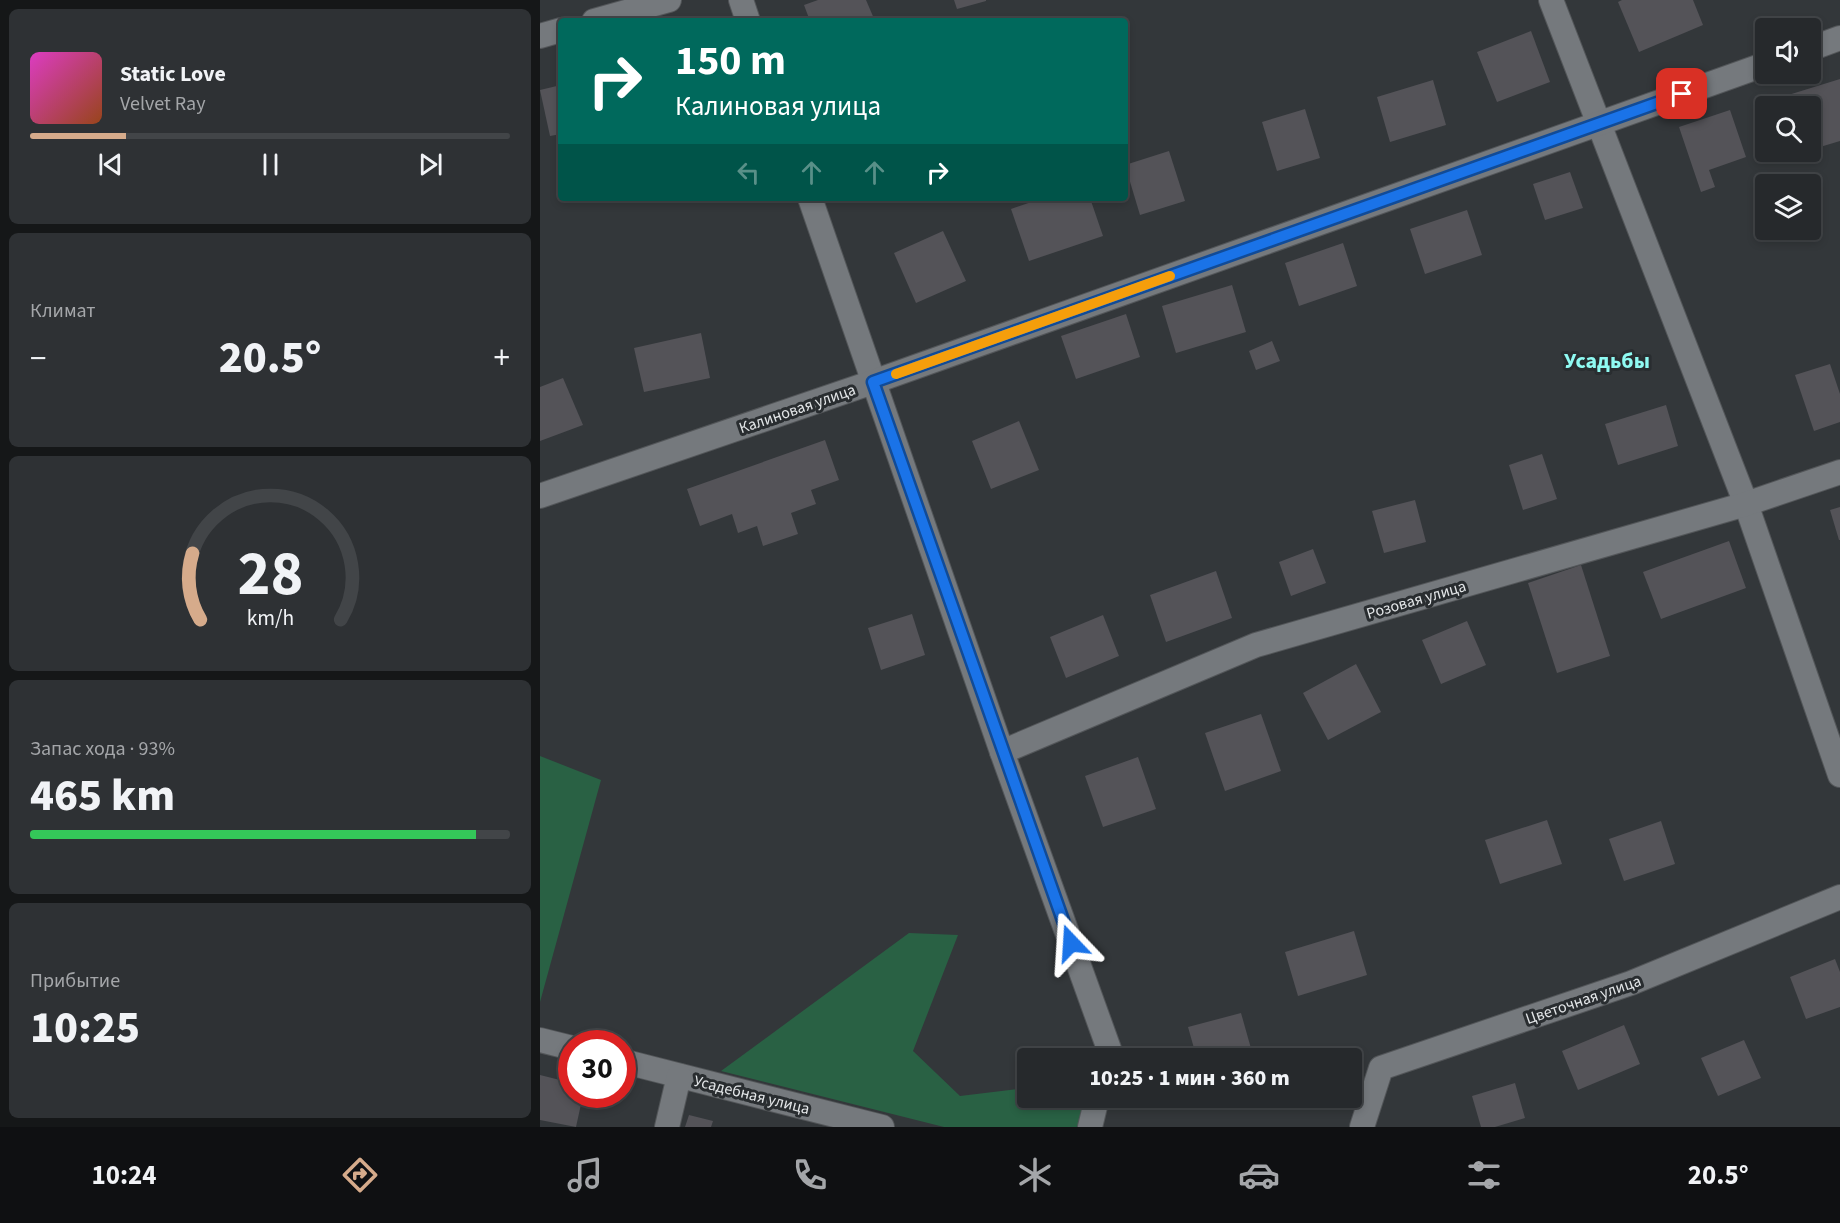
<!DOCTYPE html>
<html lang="ru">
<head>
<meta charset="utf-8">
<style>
	:root { --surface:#26292c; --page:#2e3134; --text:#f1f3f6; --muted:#a4a6a9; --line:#424548; --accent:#d6ab8b }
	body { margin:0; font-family:"Source Sans 3",sans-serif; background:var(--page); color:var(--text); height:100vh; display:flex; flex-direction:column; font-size:22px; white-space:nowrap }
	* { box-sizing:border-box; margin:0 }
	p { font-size:20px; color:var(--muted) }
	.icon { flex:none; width:33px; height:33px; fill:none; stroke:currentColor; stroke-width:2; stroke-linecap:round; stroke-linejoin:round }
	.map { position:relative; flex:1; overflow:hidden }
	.side { display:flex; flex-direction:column; gap:9px; padding:9px; background:#151718; width:540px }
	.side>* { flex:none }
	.banner { position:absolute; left:18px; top:18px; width:570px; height:183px; border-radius:6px; box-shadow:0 3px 9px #0003,0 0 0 2px var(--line); background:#00695c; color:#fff; overflow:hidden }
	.tools { position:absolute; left:1215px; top:18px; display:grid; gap:12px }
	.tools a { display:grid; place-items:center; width:66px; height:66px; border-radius:6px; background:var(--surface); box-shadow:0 3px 9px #0003,0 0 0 2px var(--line); font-size:30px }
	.speed { position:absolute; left:18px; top:1030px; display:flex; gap:12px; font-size:30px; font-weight:700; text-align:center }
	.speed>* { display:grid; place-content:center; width:78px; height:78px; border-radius:50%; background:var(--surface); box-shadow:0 3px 9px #0003,0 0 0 2px var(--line); line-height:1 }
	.speed .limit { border:9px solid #d22; background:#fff; color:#111 }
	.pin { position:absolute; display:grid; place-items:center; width:51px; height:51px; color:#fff; margin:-26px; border-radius:12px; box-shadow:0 3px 9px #0006 }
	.me { position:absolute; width:66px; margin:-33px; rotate:340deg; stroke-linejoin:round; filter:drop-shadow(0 0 4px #0008) }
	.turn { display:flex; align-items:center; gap:21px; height:126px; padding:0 18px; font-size:27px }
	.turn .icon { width:78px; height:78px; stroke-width:2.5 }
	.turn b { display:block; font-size:42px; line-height:51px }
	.lanes { display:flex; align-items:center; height:57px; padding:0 18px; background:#0003; justify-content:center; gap:30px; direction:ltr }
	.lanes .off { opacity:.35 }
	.big { font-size:45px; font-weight:800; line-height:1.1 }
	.side .card { flex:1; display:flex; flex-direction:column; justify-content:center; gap:9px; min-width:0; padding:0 21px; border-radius:9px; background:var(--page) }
	.side .dial { align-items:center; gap:0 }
	.dial svg { height:156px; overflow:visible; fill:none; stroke:var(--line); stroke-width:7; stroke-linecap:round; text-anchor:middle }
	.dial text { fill:var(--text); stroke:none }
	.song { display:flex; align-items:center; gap:18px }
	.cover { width:72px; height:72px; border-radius:9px; background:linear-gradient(135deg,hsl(310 70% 55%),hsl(20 70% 35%)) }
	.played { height:6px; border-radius:3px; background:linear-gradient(90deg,var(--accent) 20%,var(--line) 20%) }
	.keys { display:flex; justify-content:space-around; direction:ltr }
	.heat { display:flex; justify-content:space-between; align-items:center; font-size:33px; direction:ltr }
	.charge { height:9px; border-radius:4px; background:linear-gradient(90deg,#34c759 93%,var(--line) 0) }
	.trip { position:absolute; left:477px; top:1048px; width:345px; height:60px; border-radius:6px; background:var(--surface); box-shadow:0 3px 9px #0003,0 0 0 2px var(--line); font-weight:800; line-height:60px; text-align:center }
	.tab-bar { display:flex; height:96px; justify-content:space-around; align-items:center; background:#0f1012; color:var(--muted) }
	.tab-bar .icon { width:42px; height:42px }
	.tab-bar .current { color:var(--accent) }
	.tab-bar b { font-size:27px; color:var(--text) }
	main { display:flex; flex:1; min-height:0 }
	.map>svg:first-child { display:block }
</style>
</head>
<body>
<main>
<section class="side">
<div class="card">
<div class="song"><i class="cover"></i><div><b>Static Love</b><p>Velvet Ray</p></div></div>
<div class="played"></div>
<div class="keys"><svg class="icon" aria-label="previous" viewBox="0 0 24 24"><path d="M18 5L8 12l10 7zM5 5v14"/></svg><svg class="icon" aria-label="pause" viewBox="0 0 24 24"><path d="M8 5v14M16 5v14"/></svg><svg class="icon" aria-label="next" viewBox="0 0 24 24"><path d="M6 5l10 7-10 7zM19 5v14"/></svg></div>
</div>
<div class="card"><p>Климат</p>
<div class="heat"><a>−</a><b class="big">20.5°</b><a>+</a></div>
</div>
<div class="card dial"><svg viewBox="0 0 100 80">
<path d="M14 69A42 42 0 1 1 86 69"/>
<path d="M14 69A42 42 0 0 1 10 35" stroke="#d6ab8b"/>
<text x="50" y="56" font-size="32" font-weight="700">28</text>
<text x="50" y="72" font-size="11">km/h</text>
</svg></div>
<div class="card"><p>Запас хода · 93%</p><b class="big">465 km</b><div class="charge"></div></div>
<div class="card"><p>Прибытие</p><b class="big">10:25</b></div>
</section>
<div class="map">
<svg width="1300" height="1127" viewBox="0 0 1300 1127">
	<rect width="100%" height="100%" fill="#33373a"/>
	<g fill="#296144">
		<path d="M 0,756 L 61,780 L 0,1002 Z"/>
		<path d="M 369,933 L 418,935 L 373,1051 L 420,1096 L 487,1088 L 488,1098 L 545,1098 L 539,1127 L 404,1127 L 181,1071 Z"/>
	</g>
	<g fill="#545358">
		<path d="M 278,0 L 326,0 L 335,21 L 270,21 L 264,5 Z"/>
		<path d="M 414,0 L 446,0 L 446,1 L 417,9 Z"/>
		<path d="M 1082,0 L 1153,0 L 1163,25 L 1099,52 L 1078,2 Z"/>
		<path d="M 991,31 L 1010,82 L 957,102 L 937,52 Z"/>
		<path d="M 1300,79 L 1300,141 L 1270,150 L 1270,106 L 1248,106 L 1245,96 Z"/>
		<path d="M 893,80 L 906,125 L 850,142 L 837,97 Z"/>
		<path d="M 21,85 L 21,134 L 10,136 L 0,90 Z"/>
		<path d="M 765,109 L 780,158 L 737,171 L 722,122 Z"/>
		<path d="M 1190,110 L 1206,157 L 1169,170 L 1175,187 L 1161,192 L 1139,127 Z"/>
		<path d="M 629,151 L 645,201 L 600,215 L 585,165 Z"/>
		<path d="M 1030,172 L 1043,208 L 1005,220 L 993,184 Z"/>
		<path d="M 503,198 L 550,198 L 563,236 L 489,261 L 471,209 Z"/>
		<path d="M 927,210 L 942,255 L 885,274 L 870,229 Z"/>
		<path d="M 403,231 L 426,281 L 376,303 L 354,253 Z"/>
		<path d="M 803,243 L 817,286 L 759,306 L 745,263 Z"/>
		<path d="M 692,285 L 706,332 L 636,353 L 622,306 Z"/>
		<path d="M 586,314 L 600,357 L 536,379 L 521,336 Z"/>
		<path d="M 161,333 L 170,378 L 104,392 L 94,348 Z"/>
		<path d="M 732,341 L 740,361 L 716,370 L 709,351 Z"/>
		<path d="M 1290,364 L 1300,394 L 1300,422 L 1274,431 L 1255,375 Z"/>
		<path d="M 23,378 L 43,425 L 0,441 L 0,387 Z"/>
		<path d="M 1126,405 L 1138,446 L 1078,465 L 1065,424 Z"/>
		<path d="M 479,421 L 499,470 L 451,489 L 432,441 Z"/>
		<path d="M 285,440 L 299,480 L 271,490 L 276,504 L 251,513 L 258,534 L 223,546 L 217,526 L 198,533 L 192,514 L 160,526 L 147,489 Z"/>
		<path d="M 1002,454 L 1017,499 L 983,510 L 969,465 Z"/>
		<path d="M 875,500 L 886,542 L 844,553 L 832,511 Z"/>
		<path d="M 1300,507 L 1300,540 L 1299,540 L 1290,510 Z"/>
		<path d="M 1189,541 L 1206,588 L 1121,619 L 1103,572 Z"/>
		<path d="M 773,549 L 786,583 L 751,596 L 739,562 Z"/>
		<path d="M 1041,565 L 1070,656 L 1017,673 L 988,583 Z"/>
		<path d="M 676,571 L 692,618 L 626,642 L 610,595 Z"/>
		<path d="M 372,614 L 385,655 L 341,670 L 328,628 Z"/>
		<path d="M 563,615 L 579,656 L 526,678 L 510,637 Z"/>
		<path d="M 927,621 L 946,665 L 901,684 L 882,640 Z"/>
		<path d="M 816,664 L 841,712 L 788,740 L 763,693 Z"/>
		<path d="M 721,714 L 741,771 L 685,791 L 665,733 Z"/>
		<path d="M 598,757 L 616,809 L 563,827 L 545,776 Z"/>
		<path d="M 1007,820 L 1022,864 L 960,884 L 945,840 Z"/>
		<path d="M 1121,821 L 1135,864 L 1084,881 L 1069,839 Z"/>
		<path d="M 814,931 L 827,975 L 758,996 L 745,952 Z"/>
		<path d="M 1295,959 L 1300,972 L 1300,1007 L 1266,1019 L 1250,977 Z"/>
		<path d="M 701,1013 L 714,1059 L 657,1059 L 648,1027 Z"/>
		<path d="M 1084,1025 L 1100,1064 L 1038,1090 L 1022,1051 Z"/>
		<path d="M 1204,1040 L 1221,1078 L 1178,1096 L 1161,1058 Z"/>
		<path d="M 0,1075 L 32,1083 L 32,1095 L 43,1095 L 36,1127 L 0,1120 Z"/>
		<path d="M 975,1083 L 985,1118 L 955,1127 L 941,1127 L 932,1096 Z"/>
		<path d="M 149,1115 L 173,1121 L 171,1127 L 145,1127 Z"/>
	</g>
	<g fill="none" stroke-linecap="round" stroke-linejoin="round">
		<defs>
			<g id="street">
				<path d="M 201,0 L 208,21"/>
				<path d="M 1011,0 L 1206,504 L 1300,775"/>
				<path d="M 54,21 L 129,0"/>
				<path d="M 0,36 L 21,30"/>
				<path d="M 1270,49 L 1300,38"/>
				<path d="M 270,198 L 462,752 L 569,1049 L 566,1059"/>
				<path d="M 0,496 L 333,382 L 1226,64"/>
				<path d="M 462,752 L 716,645 L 1206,504 L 1300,472"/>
				<path d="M 0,1040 L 32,1048"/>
				<path d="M 82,1061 L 342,1127"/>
				<path d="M 127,1127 L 139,1076"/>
				<path d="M 550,1127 L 557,1098"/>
				<path d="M 822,1127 L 841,1068 L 1091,983 L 1300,897"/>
			</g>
		</defs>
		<use href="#street" stroke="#535659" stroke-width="26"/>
		<use href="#street" stroke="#75797d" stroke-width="24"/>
	</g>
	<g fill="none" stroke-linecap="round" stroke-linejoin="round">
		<defs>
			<path id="route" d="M 531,943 L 333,382 L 1142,94"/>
		</defs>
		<use href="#route" stroke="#114b97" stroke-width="15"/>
		<use href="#route" stroke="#1a73e8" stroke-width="10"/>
		<path stroke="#f59e0b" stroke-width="10" d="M 356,374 L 630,276"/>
	</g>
	<g text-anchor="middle" stroke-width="6" stroke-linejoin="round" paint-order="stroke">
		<g font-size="16" fill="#e3e6e8" stroke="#292d30">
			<text transform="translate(257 408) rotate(-19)" y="6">Калиновая улица</text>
			<text transform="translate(876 599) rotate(-16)" y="6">Розовая улица</text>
			<text transform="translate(1043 999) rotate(-19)" y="6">Цветочная улица</text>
			<text transform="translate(212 1094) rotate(14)" y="6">Усадебная улица</text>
		</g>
		<g font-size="22" font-weight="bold" fill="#8ffaf2" stroke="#292d30">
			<text x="1067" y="368">Усадьбы</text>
		</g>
	</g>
</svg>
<div class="tools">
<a><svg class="icon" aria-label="sound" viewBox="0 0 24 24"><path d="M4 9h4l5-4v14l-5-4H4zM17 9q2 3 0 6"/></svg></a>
<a><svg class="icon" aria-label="search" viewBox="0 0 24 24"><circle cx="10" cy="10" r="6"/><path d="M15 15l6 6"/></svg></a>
<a><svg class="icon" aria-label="layers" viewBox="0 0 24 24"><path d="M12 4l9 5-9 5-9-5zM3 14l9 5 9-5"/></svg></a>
</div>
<div class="speed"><div class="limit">30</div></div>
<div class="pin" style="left:1142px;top:94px;background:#d93025"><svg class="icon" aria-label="arrive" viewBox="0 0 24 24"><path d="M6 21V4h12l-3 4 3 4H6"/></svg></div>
<svg class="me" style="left:531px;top:943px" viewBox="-20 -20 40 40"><path d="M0-17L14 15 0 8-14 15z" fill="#1a73e8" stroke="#fff" stroke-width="4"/></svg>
<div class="trip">10:25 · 1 мин · 360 m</div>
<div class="banner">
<div class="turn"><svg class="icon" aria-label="right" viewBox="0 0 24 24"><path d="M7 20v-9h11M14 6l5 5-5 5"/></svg><div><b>150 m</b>Калиновая улица</div></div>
<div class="lanes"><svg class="icon off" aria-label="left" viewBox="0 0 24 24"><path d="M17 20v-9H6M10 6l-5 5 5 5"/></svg><svg class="icon off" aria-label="ahead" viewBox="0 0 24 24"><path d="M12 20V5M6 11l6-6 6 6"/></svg><svg class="icon off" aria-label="ahead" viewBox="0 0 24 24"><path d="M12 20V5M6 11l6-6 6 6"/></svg><svg class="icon" aria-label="right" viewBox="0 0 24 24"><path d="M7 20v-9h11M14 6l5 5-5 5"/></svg></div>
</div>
</div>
</main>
<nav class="tab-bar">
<b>10:24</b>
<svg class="icon current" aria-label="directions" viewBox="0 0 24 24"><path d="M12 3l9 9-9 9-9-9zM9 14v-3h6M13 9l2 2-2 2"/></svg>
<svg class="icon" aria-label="music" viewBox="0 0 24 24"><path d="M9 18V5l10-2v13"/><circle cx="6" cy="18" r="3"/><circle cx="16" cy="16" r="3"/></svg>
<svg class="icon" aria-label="phone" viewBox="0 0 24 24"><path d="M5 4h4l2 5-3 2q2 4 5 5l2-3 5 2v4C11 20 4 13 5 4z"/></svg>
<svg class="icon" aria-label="climate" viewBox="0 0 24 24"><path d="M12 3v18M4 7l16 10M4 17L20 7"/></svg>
<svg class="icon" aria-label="car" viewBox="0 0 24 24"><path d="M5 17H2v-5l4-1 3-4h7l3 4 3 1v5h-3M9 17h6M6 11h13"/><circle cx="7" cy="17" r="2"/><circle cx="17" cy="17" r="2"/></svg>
<svg class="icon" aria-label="filters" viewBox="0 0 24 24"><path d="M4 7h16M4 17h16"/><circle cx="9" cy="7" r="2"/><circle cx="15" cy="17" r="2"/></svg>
<b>20.5°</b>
</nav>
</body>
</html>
